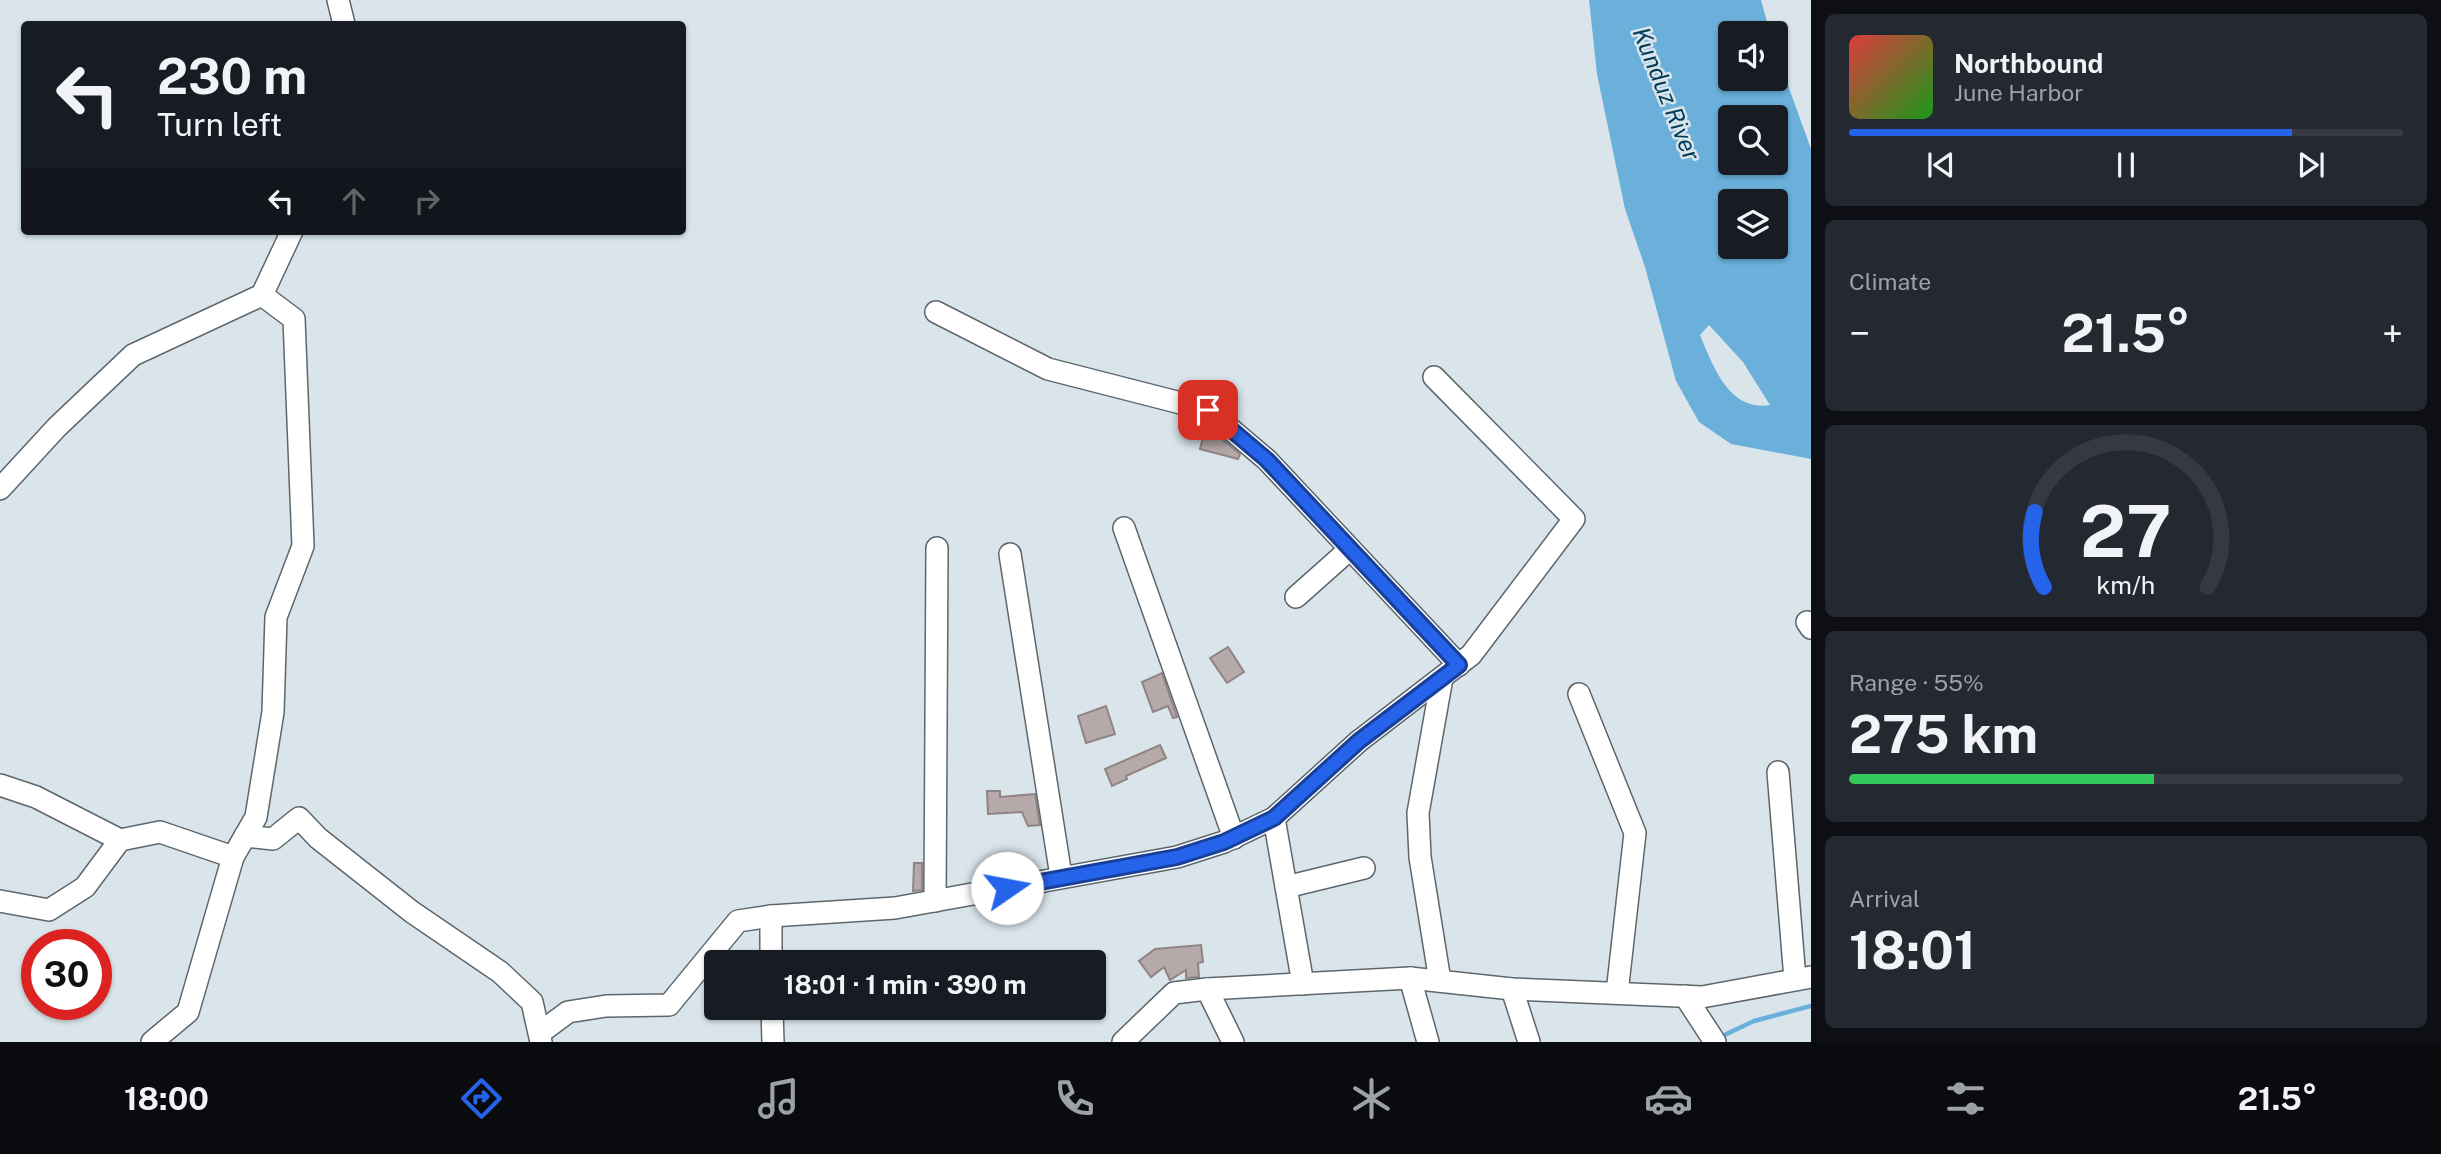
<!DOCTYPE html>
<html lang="en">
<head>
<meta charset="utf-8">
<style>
	:root { --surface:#171b24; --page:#242831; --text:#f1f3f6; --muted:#9ea1a6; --line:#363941; --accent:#2563eb }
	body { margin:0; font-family:"Public Sans",sans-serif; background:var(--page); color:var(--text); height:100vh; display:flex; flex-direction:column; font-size:26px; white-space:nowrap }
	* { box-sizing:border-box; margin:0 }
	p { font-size:23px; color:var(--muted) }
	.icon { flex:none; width:38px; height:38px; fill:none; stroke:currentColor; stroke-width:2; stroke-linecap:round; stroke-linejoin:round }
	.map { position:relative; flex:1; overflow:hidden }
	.details { display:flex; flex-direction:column; gap:14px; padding:14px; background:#0d0f14; width:630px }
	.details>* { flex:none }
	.guide { position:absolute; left:21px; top:21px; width:665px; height:214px; border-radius:7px; box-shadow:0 2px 5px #0004; background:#171b24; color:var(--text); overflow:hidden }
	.fabs { position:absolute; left:1718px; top:21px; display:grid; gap:14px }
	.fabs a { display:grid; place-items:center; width:70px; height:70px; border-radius:7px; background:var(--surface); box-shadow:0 2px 5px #0004; font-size:35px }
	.speed { position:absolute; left:21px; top:929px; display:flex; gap:14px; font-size:35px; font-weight:700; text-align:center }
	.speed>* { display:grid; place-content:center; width:91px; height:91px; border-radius:50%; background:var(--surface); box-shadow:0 2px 5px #0004; line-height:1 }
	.speed .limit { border:10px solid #d22; background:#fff; color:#111 }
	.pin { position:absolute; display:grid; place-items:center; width:60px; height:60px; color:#fff; margin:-30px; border-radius:14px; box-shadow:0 4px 10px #0006 }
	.me { position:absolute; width:77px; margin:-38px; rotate:78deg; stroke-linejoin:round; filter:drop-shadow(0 0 5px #0008) }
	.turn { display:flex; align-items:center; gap:24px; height:147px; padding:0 21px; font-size:32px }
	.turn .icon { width:91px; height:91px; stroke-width:2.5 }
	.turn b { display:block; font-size:49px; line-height:60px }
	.lanes { display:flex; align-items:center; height:66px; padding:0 21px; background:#0003; justify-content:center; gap:35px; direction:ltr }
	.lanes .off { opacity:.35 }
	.big { font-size:52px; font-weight:700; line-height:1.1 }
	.details .widget { flex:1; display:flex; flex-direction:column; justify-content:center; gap:10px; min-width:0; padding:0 24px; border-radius:10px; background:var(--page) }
	.details .dial { align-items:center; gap:0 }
	.dial svg { height:182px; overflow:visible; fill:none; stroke:var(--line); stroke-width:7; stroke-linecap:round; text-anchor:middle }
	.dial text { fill:var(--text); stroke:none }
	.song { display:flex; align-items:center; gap:21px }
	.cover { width:84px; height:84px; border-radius:10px; background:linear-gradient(135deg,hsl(0 70% 55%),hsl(120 70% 35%)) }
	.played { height:7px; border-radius:4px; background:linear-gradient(90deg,var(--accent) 80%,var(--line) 80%) }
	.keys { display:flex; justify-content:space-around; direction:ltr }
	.heat { display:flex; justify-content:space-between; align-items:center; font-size:38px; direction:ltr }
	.charge { height:10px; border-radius:5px; background:linear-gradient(90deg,#34c759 55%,var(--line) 0) }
	.trip { position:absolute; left:704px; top:950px; width:402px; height:70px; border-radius:7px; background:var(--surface); box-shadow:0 2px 5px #0004; font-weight:700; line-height:70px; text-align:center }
	.menu { display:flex; height:112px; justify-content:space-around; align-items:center; background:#090b0e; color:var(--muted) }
	.menu .icon { width:49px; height:49px }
	.menu .selected { color:var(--accent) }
	.menu b { font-size:32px; color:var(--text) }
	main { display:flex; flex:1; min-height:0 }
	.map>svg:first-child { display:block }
</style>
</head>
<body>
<main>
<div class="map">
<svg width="1811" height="1042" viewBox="0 0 1811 1042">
	<rect width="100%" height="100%" fill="#dae5eb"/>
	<path fill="#6ab0da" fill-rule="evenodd" d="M 1589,0 L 1761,0 L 1770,33 L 1731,33 L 1731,79 L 1776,79 L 1776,52 L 1811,149 L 1811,459 L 1731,444 L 1699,422 L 1676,381 L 1645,267 L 1625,209 L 1597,74 ZM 1731,117 L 1776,117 L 1776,163 L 1731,163 ZM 1731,201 L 1776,201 L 1776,247 L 1731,247 ZM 1709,325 L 1743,362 L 1770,405 C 1729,412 1713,366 1700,335 Z"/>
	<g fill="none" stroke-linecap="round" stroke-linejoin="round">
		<path stroke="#6ab0da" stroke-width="4.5" d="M 1718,1038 L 1754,1021 L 1811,1006"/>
	</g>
	<g fill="#b6a9a9" stroke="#8f8483" stroke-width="2">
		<path d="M 1205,429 L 1212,431 L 1240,454 L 1238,459 L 1200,449 Z"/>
		<path d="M 1228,647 L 1244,672 L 1227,683 L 1210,658 Z"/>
		<path d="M 1162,673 L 1177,717 L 1173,718 L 1168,706 L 1153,712 L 1142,682 Z"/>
		<path d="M 1106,706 L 1115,734 L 1086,743 L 1078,716 Z"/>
		<path d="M 1160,745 L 1166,758 L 1126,776 L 1127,779 L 1112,786 L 1105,769 Z"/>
		<path d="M 987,791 L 1000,791 L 1000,797 L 1035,794 L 1040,825 L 1028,826 L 1022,812 L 988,814 Z"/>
		<path d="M 914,863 L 922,863 L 922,890 L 913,891 Z"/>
		<path d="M 1201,945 L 1203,962 L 1198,963 L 1199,977 L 1186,978 L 1186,970 L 1170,980 L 1164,967 L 1151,977 L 1139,961 L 1155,949 Z"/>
	</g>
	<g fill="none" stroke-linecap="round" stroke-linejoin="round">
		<defs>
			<g id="minor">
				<path d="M 338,0 L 344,24"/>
				<path d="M 936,312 L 1048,369 L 1208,410 L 1267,460 L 1459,665"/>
				<path d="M 0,489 L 57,427 L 133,355 L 262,295 L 292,231"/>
				<path d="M 1124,528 L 1234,838"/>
				<path d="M 1010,554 L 1061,876"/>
				<path d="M 1296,597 L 1350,549"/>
				<path d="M 1807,622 L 1811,628"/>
				<path d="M 1579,694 L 1635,833 L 1617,993"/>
				<path d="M 1778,772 L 1795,979"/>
				<path d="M 0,785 L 36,797 L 120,840"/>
				<path d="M 1274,818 L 1303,984"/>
				<path d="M 245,836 L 273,839 L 299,818 L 318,838 L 412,912 L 500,972 L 532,1002 L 541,1042"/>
				<path d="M 1286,887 L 1364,868"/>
				<path d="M 0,901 L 49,910 L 85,887 L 120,840 L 160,832 L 233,857"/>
				<path d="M 935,901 L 937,548"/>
				<path d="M 771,916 L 771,962"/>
				<path d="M 1410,978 L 1428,1042"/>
				<path d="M 1440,981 L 1420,857 L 1418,813 L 1442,678"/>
				<path d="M 1207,989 L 1233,1042"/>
				<path d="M 1512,989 L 1529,1042"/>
				<path d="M 1685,996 L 1715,1042"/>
				<path d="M 772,1008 L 773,1042"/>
				<path d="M 541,1032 L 568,1012 L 606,1006 L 669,1005 L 738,921 L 771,916 L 895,908 L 1177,857 L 1224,842 L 1274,818 L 1359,741 L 1471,655 L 1574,519 L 1434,377"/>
				<path d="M 152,1042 L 188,1012 L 233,857 L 256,817 L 273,712 L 276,617 L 303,546 L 294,319 L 262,295"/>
				<path d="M 1123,1042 L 1174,993 L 1207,989 L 1410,978 L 1512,989 L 1702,997 L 1811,977"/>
			</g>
		</defs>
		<use href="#minor" stroke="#5d666c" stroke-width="24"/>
		<use href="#minor" stroke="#fff" stroke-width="21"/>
	</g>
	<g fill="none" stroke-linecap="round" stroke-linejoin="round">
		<defs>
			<path id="route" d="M 1007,888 L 1177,857 L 1224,842 L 1274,818 L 1359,741 L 1459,665 L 1267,460 L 1208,410"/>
		</defs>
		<use href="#route" stroke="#184099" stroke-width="18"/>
		<use href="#route" stroke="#2563eb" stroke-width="12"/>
	</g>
	<g text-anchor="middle" stroke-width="5" stroke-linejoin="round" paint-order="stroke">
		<g font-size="24" font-style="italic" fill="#003b57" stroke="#dae5eb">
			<text transform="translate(1666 94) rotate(68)" y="8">Kunduz River</text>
		</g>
	</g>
</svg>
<div class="fabs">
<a><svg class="icon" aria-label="sound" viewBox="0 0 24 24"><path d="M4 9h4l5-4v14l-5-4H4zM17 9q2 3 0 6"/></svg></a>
<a><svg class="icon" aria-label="search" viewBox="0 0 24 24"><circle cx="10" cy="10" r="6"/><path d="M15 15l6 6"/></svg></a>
<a><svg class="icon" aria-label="layers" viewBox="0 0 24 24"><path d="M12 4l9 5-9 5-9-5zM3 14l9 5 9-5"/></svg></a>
</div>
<div class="speed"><div class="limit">30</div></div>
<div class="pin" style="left:1208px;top:410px;background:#d93025"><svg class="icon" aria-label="arrive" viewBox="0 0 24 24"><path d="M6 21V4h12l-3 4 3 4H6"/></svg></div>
<svg class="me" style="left:1007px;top:888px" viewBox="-20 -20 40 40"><circle r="19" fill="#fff"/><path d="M0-13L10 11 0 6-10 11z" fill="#2563eb"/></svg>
<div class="trip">18:01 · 1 min · 390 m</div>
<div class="guide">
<div class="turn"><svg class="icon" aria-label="left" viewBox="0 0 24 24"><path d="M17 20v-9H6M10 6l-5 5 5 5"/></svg><div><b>230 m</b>Turn left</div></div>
<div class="lanes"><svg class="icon" aria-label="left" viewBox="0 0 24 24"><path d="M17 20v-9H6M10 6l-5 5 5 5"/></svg><svg class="icon off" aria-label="ahead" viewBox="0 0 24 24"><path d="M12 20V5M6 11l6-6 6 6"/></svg><svg class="icon off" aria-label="right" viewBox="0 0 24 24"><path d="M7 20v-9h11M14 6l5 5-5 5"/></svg></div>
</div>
</div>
<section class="details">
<div class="widget">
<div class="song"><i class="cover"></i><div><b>Northbound</b><p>June Harbor</p></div></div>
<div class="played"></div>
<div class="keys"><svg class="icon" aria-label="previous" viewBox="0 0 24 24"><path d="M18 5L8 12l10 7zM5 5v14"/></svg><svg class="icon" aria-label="pause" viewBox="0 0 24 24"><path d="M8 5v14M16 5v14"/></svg><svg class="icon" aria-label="next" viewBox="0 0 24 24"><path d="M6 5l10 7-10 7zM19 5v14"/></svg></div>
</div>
<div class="widget"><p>Climate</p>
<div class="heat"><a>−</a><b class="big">21.5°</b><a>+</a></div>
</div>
<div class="widget dial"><svg viewBox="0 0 100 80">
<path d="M14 69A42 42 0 1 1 86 69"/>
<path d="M14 69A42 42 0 0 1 10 36" stroke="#2563eb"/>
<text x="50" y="56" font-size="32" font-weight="700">27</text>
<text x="50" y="72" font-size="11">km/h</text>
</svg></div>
<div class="widget"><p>Range · 55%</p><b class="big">275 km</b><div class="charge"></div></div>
<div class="widget"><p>Arrival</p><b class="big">18:01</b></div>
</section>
</main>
<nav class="menu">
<b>18:00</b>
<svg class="icon selected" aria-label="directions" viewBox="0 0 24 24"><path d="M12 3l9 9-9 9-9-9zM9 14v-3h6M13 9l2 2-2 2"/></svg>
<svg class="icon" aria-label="music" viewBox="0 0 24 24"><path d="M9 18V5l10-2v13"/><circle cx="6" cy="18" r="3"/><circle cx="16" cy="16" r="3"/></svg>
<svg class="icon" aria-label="phone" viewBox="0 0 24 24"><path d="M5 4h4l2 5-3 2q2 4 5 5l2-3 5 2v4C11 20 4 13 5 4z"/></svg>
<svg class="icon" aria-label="climate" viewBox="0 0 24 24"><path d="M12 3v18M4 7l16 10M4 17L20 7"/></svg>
<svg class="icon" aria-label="car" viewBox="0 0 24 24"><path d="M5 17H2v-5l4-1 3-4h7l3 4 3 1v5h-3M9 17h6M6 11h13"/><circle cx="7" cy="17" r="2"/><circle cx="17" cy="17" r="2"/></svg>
<svg class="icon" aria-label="filters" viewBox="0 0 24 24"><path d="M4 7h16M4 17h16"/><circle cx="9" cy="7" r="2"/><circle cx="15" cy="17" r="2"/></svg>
<b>21.5°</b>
</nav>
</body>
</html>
